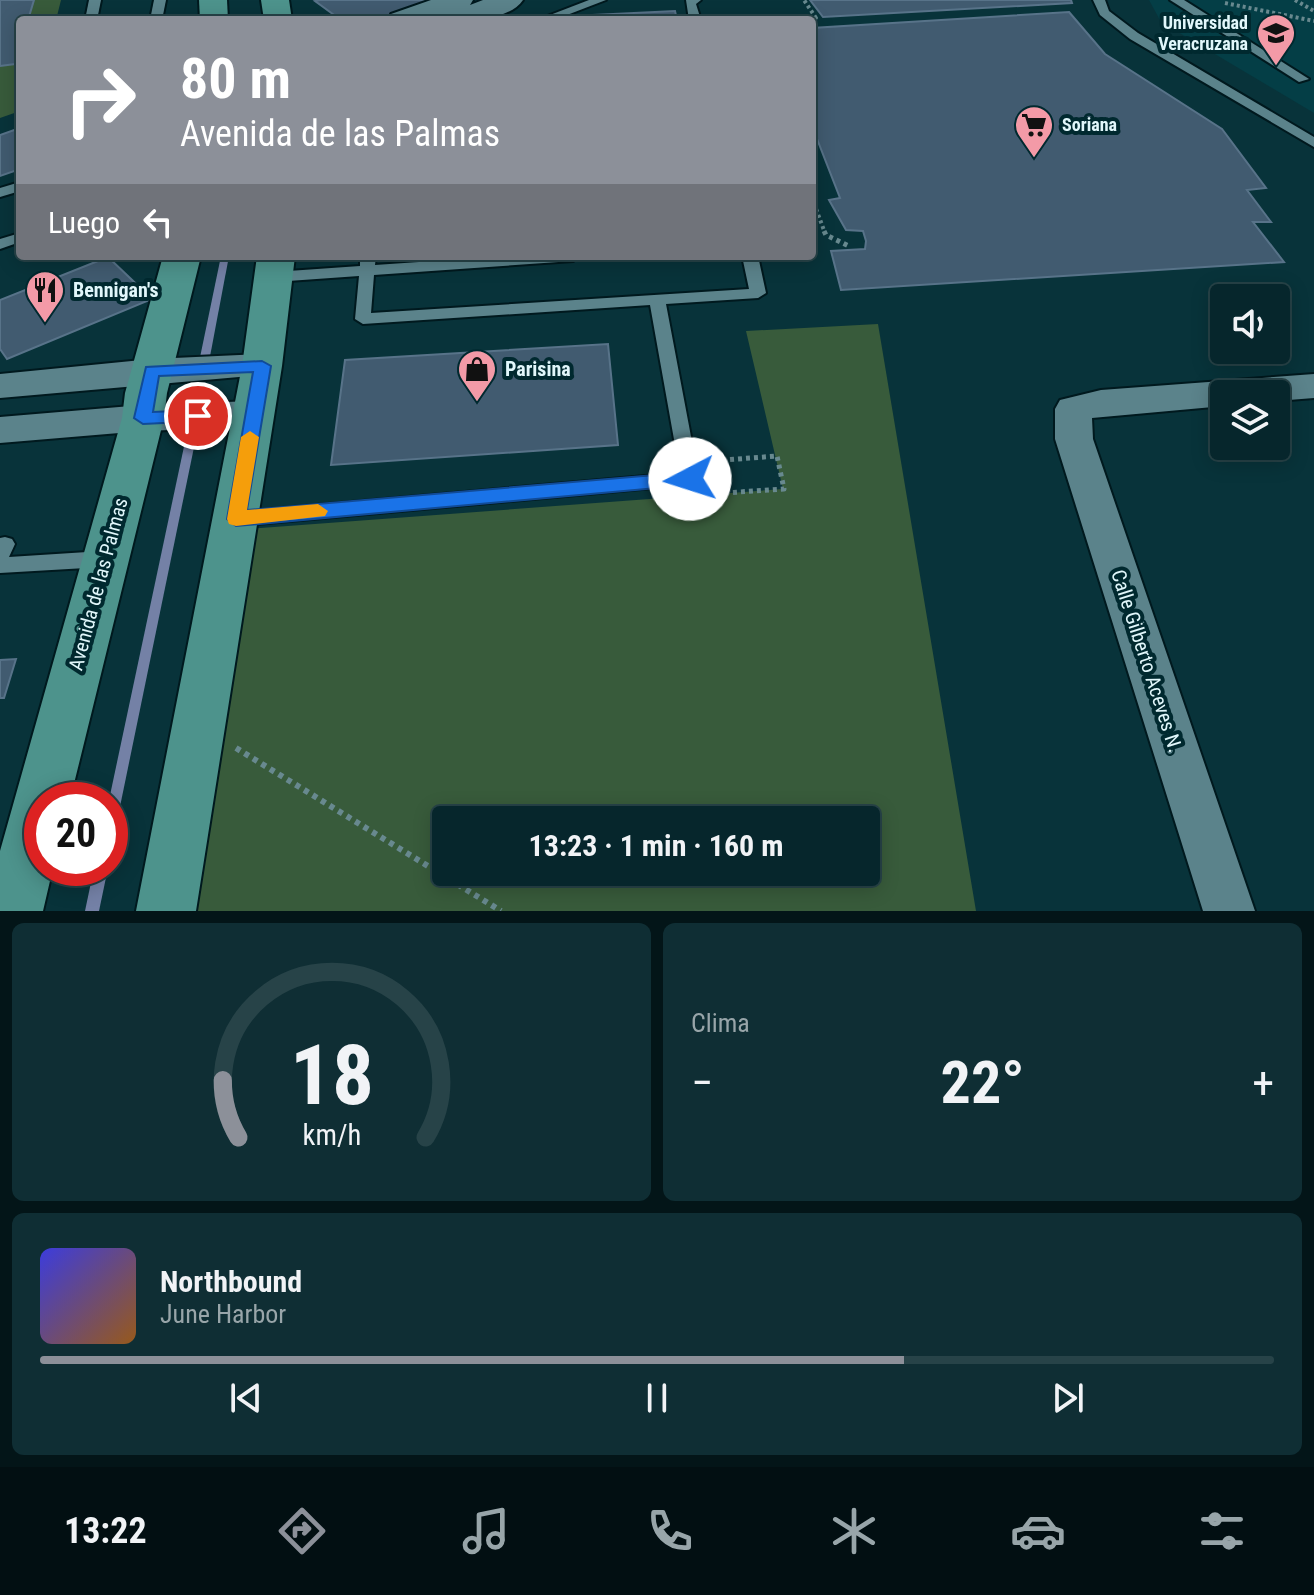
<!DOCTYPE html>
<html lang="es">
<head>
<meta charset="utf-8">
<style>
	:root { --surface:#06262c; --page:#0f2e34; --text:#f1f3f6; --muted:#98a5a9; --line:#274348; --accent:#8c9099 }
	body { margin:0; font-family:"Roboto Condensed",sans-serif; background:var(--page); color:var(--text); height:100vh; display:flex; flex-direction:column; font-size:30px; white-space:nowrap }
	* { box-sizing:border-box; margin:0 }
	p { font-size:26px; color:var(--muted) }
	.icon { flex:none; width:44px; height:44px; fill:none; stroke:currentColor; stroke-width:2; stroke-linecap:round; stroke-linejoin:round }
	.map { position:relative; height:911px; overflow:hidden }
	.side { display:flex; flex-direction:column; gap:12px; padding:12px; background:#031518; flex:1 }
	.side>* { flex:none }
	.hud { position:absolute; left:16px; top:16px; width:800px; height:244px; border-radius:8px; box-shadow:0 4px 20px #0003,0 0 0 2px var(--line); background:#8c9099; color:#fff; overflow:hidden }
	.buttons { position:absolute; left:1210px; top:284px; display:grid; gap:16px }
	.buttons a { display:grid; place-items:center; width:80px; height:80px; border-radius:8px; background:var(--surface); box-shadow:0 4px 20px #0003,0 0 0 2px var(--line); font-size:40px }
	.speed { position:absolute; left:24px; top:782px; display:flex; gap:16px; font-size:40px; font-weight:700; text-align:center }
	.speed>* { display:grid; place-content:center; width:104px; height:104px; border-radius:50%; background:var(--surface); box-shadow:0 4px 20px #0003,0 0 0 2px var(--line); line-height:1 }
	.speed .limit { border:12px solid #d22; background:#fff; color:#111 }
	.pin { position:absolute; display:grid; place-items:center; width:68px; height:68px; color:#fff; margin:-34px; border:4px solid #fff; border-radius:50%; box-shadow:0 2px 8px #0007 }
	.me { position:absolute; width:88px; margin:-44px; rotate:265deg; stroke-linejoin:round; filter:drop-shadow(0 0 6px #0008) }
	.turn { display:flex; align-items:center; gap:28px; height:168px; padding:0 32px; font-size:36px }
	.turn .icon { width:104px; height:104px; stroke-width:2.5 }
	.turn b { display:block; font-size:56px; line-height:68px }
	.then { display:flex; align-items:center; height:76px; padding:0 32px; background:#0003; gap:16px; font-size:30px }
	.big { font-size:60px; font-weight:700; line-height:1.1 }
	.side .tile { flex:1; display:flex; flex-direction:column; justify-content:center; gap:12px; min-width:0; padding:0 28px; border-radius:12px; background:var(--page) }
	.side .dial { align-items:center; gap:0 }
	.dial svg { height:208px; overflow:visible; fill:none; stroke:var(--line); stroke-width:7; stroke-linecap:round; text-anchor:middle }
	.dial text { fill:var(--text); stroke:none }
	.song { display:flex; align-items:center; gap:24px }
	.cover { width:96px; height:96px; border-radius:12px; background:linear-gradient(135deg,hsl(240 70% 55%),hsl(30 70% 35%)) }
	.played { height:8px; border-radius:4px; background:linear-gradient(90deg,var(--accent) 70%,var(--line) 70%) }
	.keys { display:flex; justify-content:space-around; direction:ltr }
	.heat { display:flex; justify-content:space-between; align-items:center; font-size:44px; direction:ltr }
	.side .tiles { flex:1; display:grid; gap:12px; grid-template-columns:1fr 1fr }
	.tile:last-child { grid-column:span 2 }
	.trip { position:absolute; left:432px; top:806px; width:448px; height:80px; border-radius:8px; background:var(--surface); box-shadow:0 4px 20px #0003,0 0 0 2px var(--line); font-weight:700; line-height:80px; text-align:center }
	.tabs { display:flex; height:128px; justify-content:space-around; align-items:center; background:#020f12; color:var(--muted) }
	.tabs .icon { width:56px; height:56px }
	.tabs .selected { color:var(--accent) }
	.tabs b { font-size:36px; color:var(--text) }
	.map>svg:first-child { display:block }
</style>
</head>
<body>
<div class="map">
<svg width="1314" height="911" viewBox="0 0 1314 911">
	<rect width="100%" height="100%" fill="#08333a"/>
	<path fill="#043e46" d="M 1149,0 L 1314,0 L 1314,113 L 1161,22 Z"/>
	<g fill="#385b3b" fill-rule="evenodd">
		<path d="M 0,0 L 61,0 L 56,20 L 20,20 L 20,111 L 0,118 Z"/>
		<path d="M 878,324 L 976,911 L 166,911 L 234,530 L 783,489 L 746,331 ZM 446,820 L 866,820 L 866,872 L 446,872 Z"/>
	</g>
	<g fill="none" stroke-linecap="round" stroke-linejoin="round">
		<g fill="#7481a6" fill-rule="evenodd">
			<path d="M 221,256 L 229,256 L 208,367 L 203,370 L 198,367 Z"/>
			<path d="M 194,420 L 199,423 L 116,826 L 115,830 L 110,832 L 109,800 L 189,423 Z"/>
			<path d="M 94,868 L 108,868 L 99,911 L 85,911 Z"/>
		</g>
	</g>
	<g fill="#415b70" stroke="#587389" stroke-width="2">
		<path d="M 0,0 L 34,0 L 28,20 L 20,20 L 20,46 L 15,64 L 0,66 Z"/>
		<path d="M 320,0 L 432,0 L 373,20 L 341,20 L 315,1 Z"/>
		<path d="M 810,0 L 1071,0 L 1072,3 L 823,17 Z"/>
		<path d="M 675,11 L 677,20 L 593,20 L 593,15 Z"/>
		<path d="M 1069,12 L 1105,54 L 1222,129 L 1266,188 L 1247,190 L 1271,222 L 1253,222 L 1284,262 L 841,290 L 831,251 L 865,249 L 866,241 L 863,231 L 846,230 L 829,200 L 840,198 L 812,126 L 812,28 Z"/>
		<path d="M 20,128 L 20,169 L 0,176 L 0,135 Z"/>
		<path d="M 108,257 L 152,299 L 7,359 L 0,349 L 0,300 Z"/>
		<path d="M 608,344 L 618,445 L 331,465 L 345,360 Z"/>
		<path d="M 16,659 L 4,698 L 0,698 L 0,660 Z"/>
	</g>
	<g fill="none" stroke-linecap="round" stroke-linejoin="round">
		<defs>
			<g id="service">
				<path d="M 89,0 L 101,0 L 97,20 L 85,20 Z"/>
				<path d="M 154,0 L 166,0 L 162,20 L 150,20 Z"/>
				<path d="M 589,0 L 606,0 L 554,20 L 537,20 Z"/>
				<path d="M 686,0 L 701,0 L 696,4 L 701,20 L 689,20 Z"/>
				<path d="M 1093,0 L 1105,0 L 1109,11 L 1138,33 L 1314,137 L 1314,147 L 1130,39 L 1100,15 Z"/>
				<path d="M 1170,0 L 1184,0 L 1309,79 L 1299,82 Z"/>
				<path d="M 20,182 L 20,191 L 0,197 L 0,188 Z"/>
				<path d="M 20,233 L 20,242 L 0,249 L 0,239 Z"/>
				<path d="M 360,256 L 376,256 L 375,265 L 507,256 L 581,256 L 573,261 L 374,275 L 371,313 L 749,289 L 742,256 L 758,256 L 766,293 L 758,298 L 666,304 L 699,479 L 696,484 L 236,526 L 229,524 L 227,519 L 229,514 L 236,512 L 680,473 L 650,305 L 363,324 L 355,319 L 359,276 L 274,282 L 266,277 L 274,272 L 360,266 Z"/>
				<path d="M 5,537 L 12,539 L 15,544 L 9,557 L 103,551 L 110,554 L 113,559 L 110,564 L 103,567 L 0,573 L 0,538 Z"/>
			</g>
			<g id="minor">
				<path d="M 262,354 L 274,358 L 280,366 L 274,374 L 0,398 L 0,374 L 152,359 Z"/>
				<path d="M 1314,374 L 1314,398 L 1276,401 L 1276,394 L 1224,394 L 1224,406 L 1092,418 L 1093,439 L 1255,911 L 1203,911 L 1055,439 L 1055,409 L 1060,400 L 1101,390 Z"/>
				<path d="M 254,401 L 267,405 L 272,414 L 267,423 L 254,427 L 143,431 L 0,443 L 0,417 L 143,405 Z"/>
			</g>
			<path id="tertiary" d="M 431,0 L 473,0 L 470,5 L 483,0 L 523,0 C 508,22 464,20 441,20 L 444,15 L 429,20 L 387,20 L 391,14 Z"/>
			<g id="primary">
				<path d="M 199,0 L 227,0 L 228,20 L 200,20 Z"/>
				<path d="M 261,0 L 289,0 L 292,20 L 264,20 Z"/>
				<path d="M 163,256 L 201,256 L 167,393 L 164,418 L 70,800 L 42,800 L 42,868 L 53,868 L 43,911 L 0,911 L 0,851 L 122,418 L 125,393 Z"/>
				<path d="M 257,256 L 295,256 L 282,366 L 196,911 L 136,911 L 242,366 Z"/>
			</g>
		</defs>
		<use href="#service" stroke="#00191e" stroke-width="4"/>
		<use href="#minor" stroke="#00191e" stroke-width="4"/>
		<use href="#tertiary" stroke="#00191e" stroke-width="4"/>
		<use href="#primary" stroke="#00191e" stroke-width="4"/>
		<g stroke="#68898f" stroke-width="4" stroke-dasharray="3 3" stroke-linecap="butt">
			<path d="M 1295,0 L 1314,11"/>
			<path d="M 1225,3 L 1314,21"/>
			<path d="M 780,20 L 816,18 L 804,0"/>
			<path d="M 812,198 L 825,233"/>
		</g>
		<g stroke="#68898f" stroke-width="5" stroke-dasharray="4 4" stroke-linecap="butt">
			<path d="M 824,231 L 826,235 L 849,246"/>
			<path d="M 709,494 L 784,489 L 777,456 L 711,461"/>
		</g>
		<path stroke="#68898f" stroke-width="6" stroke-dasharray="5 5" stroke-linecap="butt" d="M 236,748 L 501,911"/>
		<use href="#service" fill="#5b838b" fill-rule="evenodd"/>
		<use href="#minor" fill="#5b838b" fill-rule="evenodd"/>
		<use href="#tertiary" fill="#5b838b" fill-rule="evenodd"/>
		<use href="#primary" fill="#4d938c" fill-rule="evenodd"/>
	</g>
	<path fill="#1a73e8" stroke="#114b97" stroke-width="2" d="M 262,361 L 271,366 L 247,510 L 690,472 L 699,479 L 690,485 L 236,526 L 227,519 L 253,372 L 159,376 L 153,412 L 198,410 L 207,416 L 205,421 L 143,424 L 134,418 L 146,367 Z"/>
	<path fill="#f59e0b" d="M 250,431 L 259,437 L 247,510 L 318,504 L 328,511 L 325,516 L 236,526 L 229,524 L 227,519 L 241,437 Z"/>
	<defs>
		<symbol id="university-pin" viewBox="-11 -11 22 30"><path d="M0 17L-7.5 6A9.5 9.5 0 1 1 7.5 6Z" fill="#f39aa7" stroke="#00292f"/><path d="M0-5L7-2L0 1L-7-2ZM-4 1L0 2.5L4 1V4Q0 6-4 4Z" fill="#111"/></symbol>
		<symbol id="supermarket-pin" viewBox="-11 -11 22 30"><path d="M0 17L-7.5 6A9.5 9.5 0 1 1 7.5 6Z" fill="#f39aa7" stroke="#00292f"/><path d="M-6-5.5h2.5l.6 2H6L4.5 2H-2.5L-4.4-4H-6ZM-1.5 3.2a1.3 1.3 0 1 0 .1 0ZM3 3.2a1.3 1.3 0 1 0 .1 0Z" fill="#111"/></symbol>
		<symbol id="restaurant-pin" viewBox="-11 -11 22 30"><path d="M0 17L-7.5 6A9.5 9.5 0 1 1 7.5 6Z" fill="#f39aa7" stroke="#00292f"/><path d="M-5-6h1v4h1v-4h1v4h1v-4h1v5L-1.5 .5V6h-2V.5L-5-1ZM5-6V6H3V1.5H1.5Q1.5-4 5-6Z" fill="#111"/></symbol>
		<symbol id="shop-pin" viewBox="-11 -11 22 30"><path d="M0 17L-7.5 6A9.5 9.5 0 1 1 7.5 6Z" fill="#f39aa7" stroke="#00292f"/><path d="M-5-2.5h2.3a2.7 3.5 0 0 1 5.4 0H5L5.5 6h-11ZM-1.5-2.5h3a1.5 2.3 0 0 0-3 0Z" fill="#111"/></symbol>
	</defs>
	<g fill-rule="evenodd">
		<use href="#university-pin" x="1254" y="11" width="44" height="60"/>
		<use href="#supermarket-pin" x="1012" y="103" width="44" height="60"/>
		<use href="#restaurant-pin" x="23" y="268" width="44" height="60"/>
		<use href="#shop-pin" x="455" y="347" width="44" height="60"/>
	</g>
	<g text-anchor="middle" stroke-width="8" stroke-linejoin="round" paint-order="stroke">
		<g font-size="18" font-weight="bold" fill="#e1f7fb" stroke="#00292f" text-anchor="end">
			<text x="1248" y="29">Universidad<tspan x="1248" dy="21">Veracruzana</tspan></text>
			<text x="1062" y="131" text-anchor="start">Soriana</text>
		</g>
		<g font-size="20" font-weight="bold" fill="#e1f7fb" stroke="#00292f" text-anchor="start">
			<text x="73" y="297">Bennigan's</text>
			<text x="505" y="376">Parisina</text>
		</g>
		<g font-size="20" fill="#e1f7fb" stroke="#00292f">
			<text transform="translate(98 584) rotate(-75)" y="7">Avenida de las Palmas</text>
			<text transform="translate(1147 661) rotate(72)" y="7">Calle Gilberto Aceves N.</text>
		</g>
	</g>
</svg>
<div class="buttons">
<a><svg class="icon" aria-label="sound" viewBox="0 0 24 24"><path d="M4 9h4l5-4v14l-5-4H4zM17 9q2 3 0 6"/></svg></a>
<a><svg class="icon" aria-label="layers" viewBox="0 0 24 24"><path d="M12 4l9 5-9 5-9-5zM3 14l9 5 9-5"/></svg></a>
</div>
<div class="speed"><div class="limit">20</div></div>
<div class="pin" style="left:198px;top:416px;background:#d93025"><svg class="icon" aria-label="arrive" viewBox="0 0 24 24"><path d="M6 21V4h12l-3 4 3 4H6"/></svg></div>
<svg class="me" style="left:690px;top:479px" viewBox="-20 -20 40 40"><circle r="19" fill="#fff"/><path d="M0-13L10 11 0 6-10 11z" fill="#1a73e8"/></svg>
<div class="trip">13:23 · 1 min · 160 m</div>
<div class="hud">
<div class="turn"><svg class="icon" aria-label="right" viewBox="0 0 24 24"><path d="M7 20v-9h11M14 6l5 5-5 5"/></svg><div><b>80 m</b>Avenida de las Palmas</div></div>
<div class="then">Luego<svg class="icon" aria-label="left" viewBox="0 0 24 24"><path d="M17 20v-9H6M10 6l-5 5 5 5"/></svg></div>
</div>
</div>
<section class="side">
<div class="tiles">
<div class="tile dial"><svg viewBox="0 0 100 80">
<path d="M14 69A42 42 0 1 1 86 69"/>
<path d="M14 69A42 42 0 0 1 8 47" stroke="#8c9099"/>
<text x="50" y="56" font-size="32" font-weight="700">18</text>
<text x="50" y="72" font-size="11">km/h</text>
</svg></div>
<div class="tile"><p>Clima</p>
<div class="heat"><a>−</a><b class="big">22°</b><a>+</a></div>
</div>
<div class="tile">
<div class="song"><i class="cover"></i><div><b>Northbound</b><p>June Harbor</p></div></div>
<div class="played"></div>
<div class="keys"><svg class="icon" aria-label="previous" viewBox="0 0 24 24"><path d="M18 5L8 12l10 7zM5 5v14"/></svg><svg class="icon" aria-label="pause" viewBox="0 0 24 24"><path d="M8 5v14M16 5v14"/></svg><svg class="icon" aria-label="next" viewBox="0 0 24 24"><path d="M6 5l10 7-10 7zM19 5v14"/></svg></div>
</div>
</div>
</section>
<nav class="tabs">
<b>13:22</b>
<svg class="icon selected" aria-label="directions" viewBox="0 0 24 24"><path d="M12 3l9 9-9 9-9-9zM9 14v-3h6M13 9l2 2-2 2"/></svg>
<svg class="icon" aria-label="music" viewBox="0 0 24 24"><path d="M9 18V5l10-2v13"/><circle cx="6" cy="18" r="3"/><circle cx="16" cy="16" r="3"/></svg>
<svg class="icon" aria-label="phone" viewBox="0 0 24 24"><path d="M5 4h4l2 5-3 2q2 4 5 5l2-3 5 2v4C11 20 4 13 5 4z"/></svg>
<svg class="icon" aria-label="climate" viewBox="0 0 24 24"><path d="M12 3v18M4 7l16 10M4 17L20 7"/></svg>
<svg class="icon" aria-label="car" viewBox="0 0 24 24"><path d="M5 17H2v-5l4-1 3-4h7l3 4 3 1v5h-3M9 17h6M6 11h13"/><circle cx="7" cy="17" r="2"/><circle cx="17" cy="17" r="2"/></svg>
<svg class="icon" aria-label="filters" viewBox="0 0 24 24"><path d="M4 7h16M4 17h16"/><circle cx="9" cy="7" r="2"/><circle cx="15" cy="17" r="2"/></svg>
</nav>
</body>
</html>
